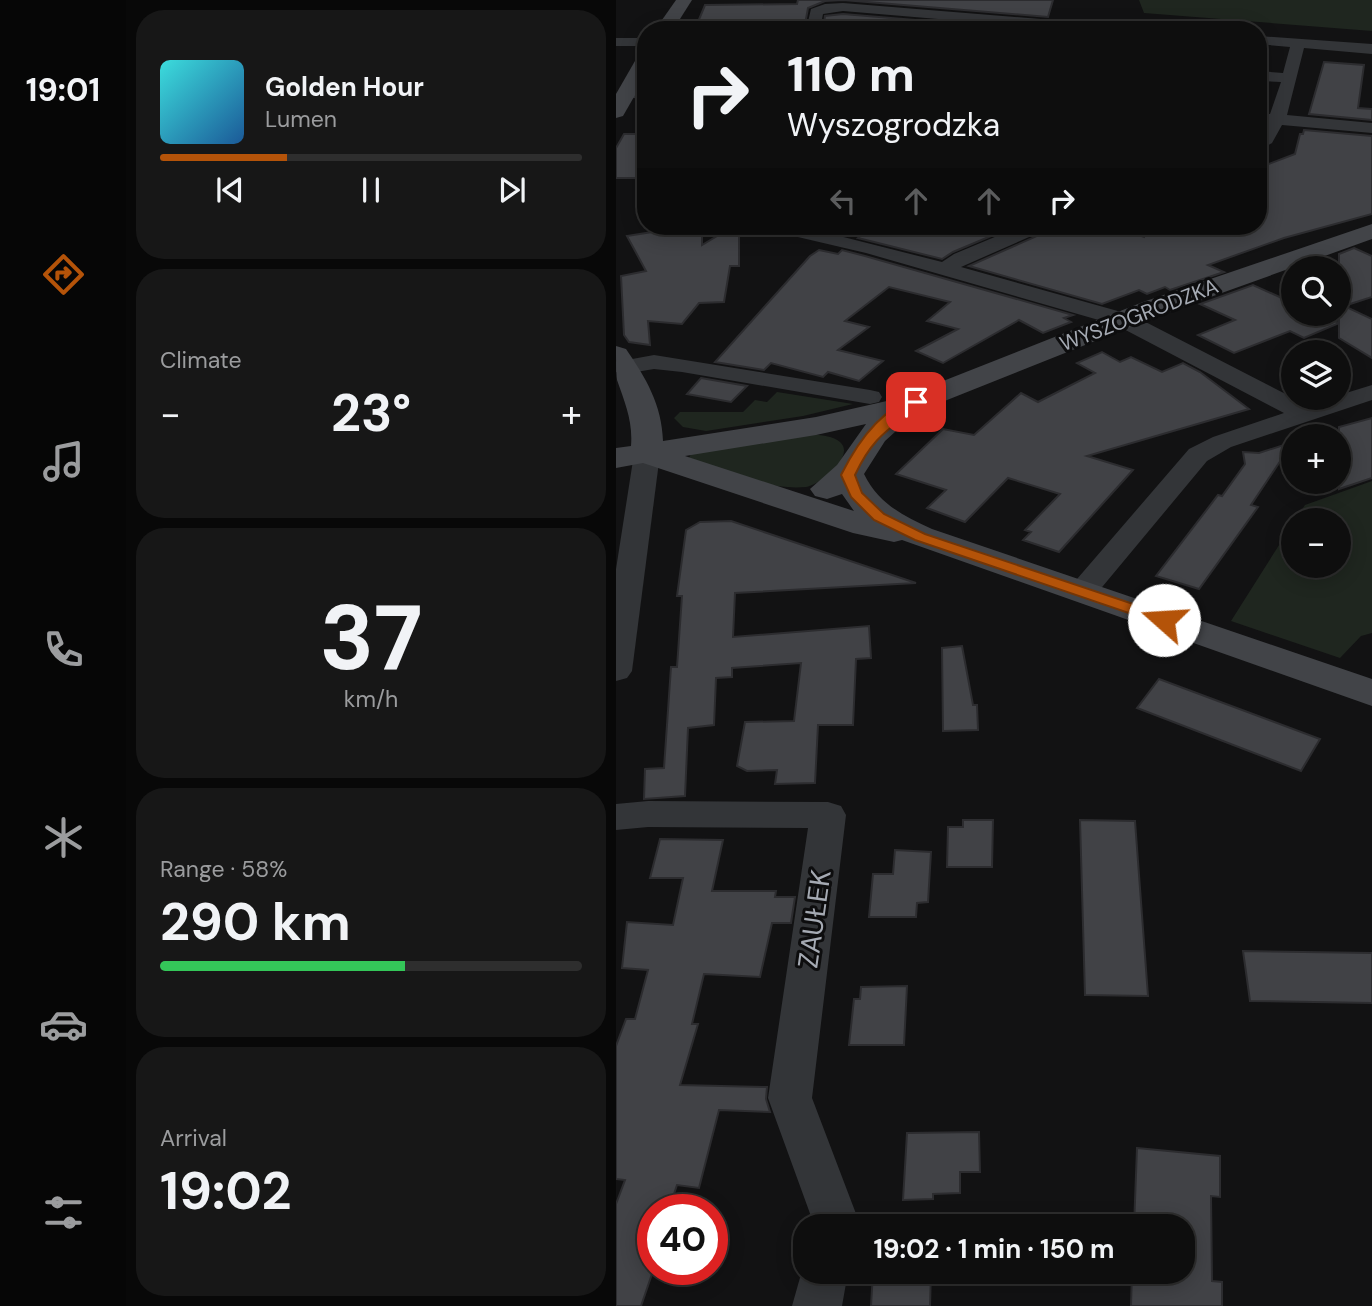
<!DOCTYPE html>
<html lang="en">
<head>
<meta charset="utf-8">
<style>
	:root { --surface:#0e0e0e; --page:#171717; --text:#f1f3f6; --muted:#9b9c9e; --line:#2e2e2e; --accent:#b45309 }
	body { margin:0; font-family:"DM Sans",sans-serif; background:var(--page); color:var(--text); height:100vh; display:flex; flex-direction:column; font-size:26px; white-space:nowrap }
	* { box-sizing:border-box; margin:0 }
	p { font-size:23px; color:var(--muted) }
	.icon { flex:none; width:38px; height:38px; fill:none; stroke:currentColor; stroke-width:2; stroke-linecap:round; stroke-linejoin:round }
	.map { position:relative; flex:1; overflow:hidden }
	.drawer { display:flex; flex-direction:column; gap:10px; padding:10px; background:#080808; width:490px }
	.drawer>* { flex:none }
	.top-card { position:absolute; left:21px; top:21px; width:630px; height:214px; border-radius:28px; box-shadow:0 4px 18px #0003,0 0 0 2px var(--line); background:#0e0e0e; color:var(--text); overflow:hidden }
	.fabs { position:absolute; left:665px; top:256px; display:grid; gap:14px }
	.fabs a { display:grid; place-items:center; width:70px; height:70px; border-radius:50%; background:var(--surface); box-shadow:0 4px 18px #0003,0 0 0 2px var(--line); font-size:35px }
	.speed { position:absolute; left:21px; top:1194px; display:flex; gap:14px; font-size:35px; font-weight:700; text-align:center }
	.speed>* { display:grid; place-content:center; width:91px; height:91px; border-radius:50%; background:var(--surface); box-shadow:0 4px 18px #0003,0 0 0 2px var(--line); line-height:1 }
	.speed .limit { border:10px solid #d22; background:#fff; color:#111 }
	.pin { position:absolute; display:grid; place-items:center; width:60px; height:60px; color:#fff; margin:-30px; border-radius:14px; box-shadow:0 4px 10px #0006 }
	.me { position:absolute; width:77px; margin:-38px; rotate:289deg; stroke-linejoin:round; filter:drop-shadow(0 0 5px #0008) }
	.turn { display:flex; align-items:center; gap:24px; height:147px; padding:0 35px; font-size:32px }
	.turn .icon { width:91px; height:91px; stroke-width:2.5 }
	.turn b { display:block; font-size:49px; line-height:60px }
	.lanes { display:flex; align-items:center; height:66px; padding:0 35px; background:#0003; justify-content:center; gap:35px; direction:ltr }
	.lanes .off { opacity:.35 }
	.big { font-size:52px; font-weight:700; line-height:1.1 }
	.drawer .widget { flex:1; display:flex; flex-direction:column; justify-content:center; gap:10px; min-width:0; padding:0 24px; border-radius:28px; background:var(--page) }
	.drawer .dial { align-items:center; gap:0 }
	.dial b { font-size:91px; line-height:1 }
	.song { display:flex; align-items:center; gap:21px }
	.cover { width:84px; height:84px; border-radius:10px; background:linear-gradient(135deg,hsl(180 70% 55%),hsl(210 70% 35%)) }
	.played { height:7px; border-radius:4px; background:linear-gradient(90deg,var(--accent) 30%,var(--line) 30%) }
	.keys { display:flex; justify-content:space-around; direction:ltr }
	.heat { display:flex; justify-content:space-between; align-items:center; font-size:38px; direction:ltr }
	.charge { height:10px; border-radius:5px; background:linear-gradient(90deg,#34c759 58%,var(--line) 0) }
	.trip { position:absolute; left:177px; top:1214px; width:402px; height:70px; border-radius:28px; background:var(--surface); box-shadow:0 4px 18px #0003,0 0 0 2px var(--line); font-weight:700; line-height:70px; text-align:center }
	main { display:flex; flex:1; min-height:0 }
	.tabs { display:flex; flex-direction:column; width:126px; justify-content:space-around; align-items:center; background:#060606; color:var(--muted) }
	.tabs .icon { width:49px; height:49px }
	.tabs .current { color:var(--accent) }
	.tabs b { font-size:32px; color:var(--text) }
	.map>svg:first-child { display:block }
</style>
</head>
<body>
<main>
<nav class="tabs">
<b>19:01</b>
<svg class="icon current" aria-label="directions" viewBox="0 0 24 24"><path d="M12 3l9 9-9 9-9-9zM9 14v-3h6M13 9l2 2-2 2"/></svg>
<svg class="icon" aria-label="music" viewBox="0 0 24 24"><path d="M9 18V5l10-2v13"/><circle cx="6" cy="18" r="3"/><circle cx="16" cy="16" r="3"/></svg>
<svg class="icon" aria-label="phone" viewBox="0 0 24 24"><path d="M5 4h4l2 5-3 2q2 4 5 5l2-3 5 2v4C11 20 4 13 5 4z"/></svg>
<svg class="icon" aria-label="climate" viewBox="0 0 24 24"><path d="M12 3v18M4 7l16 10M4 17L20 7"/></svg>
<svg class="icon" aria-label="car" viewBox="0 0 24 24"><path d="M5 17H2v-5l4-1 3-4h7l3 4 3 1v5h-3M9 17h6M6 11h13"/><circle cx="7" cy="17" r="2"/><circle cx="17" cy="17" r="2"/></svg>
<svg class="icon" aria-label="filters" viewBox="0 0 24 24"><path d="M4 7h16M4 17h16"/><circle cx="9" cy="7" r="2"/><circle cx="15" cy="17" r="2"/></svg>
</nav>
<section class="drawer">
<div class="widget">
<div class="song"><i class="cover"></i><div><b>Golden Hour</b><p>Lumen</p></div></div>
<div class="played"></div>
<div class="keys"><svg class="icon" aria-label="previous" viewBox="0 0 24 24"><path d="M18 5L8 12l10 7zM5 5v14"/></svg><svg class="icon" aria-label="pause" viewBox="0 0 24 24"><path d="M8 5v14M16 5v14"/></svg><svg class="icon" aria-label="next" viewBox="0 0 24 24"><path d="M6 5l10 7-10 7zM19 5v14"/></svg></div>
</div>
<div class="widget"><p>Climate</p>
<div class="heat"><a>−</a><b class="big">23°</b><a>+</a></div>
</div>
<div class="widget dial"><b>37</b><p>km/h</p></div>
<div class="widget"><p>Range · 58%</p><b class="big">290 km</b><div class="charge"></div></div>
<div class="widget"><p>Arrival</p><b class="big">19:02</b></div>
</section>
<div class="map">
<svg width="756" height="1306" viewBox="0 0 756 1306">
	<rect width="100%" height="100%" fill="#121213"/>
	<g fill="#1f261f">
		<path d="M 523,0 L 756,0 L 756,31 L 528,13 Z"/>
		<path d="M 161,392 L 237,404 L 187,416 L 90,431 L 67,427 L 58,418 L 64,412 L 127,412 L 139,400 L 151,402 Z"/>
		<path d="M 198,434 C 207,436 217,436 224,442 C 240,456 204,485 190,487 C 151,491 110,470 73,458 L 75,454 Z"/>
		<path d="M 756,481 L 756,633 L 745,636 L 724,658 L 615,621 L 677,523 L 677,565 L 723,565 L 723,520 L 679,520 L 689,505 Z"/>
	</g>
	<g fill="#414246" stroke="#2c2c2f" stroke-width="2">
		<path d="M 182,0 L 437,0 L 432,17 L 227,0 L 209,1 L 192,8 L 188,30 L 79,29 L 89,5 L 181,4 Z"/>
		<path d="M 227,14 L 420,30 L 207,30 L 209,16 Z"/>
		<path d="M 708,62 L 748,65 L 742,108 L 756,109 L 756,120 L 693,114 Z"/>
		<path d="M 688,130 L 756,136 L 756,214 L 668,238 L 592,265 L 608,272 L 554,290 L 549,287 L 531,294 L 523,290 L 486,304 L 353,266 L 430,232 L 435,226 L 498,226 L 528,237 L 530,226 L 642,226 L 642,168 L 679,154 L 684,134 L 687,134 Z"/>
		<path d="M 8,134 L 30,134 L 30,162 L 20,178 L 0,178 L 0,148 Z"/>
		<path d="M 118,226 L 123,226 L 123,266 L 114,266 L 108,302 L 83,303 L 66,324 L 32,321 L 34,345 L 13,342 L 8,335 L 5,276 L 30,271 L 11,236 L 68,227 L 69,231 L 86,229 L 86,245 Z"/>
		<path d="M 258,226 L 399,226 L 337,252 L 326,259 L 242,238 Z"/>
		<path d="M 738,248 L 756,256 L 756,297 L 728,306 L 756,319 L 756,358 L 723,338 L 723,323 L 688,338 L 674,331 L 618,353 L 582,335 L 619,320 L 584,304 L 637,285 L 677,303 L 677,313 L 701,313 L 723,323 L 723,254 Z"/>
		<path d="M 203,250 L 222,254 L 226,250 L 249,256 L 457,315 L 448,318 L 455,322 L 427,333 L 403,320 L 327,363 L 300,351 L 342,329 L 311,321 L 334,302 L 273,287 L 229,321 L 253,327 L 222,350 L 267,361 L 243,381 L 212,372 L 207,377 L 155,363 L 148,370 L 99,362 L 194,256 Z"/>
		<path d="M 486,352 L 504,362 L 515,357 L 546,372 L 567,363 L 584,372 L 633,409 L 471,456 L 517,470 L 443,552 L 407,540 L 415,532 L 409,530 L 444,494 L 392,478 L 349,522 L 311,508 L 330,490 L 280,474 L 327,429 L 358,435 L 405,393 L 422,402 L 479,373 L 461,363 Z"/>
		<path d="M 85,378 L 131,386 L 115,402 L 71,394 Z"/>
		<path d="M 756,418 L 756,478 L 723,489 L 723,427 Z"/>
		<path d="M 677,442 L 635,505 L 642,507 L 583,589 L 540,576 L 602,495 L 606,496 L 629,464 L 627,452 L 643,453 Z"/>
		<path d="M 115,521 L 300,583 L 119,593 L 117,637 L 253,626 L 255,658 L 240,659 L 237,725 L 202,725 L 199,783 L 159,784 L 161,770 L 131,771 L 121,766 L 129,722 L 178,721 L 185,663 L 116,668 L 116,677 L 100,678 L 98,725 L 72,728 L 69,796 L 28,799 L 29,769 L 48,768 L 55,667 L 61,667 L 66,596 L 61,596 L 70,530 L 84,522 Z"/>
		<path d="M 346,646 L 357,705 L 361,705 L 362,730 L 327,731 L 326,648 Z"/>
		<path d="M 543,679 L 704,739 L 685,771 L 521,708 Z"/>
		<path d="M 347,820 L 377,820 L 376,867 L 331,867 L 332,827 L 347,827 Z"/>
		<path d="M 464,820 L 519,821 L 532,996 L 469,995 Z"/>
		<path d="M 44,839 L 107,840 L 96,891 L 160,891 L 159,897 L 179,897 L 175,923 L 156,923 L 144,977 L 88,974 L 76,1024 L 82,1024 L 64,1085 L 151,1087 L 150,1099 L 154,1112 L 103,1110 L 83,1188 L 61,1185 L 53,1209 L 37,1209 L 37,1271 L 25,1306 L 0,1306 L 0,1204 L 9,1180 L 0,1179 L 0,1046 L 10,1019 L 19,1019 L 32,970 L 6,968 L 11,922 L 57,925 L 67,878 L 34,878 Z"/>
		<path d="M 279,850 L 315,852 L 312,902 L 301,903 L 300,917 L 253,917 L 257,874 L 277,874 Z"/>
		<path d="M 627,951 L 756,953 L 756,1003 L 634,1001 Z"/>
		<path d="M 291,986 L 288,1045 L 233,1045 L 238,999 L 244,999 L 245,987 Z"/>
		<path d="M 363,1132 L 364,1172 L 344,1172 L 344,1193 L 317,1194 L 317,1199 L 287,1200 L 291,1133 Z"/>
		<path d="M 521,1148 L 604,1156 L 604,1197 L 595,1196 L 596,1281 L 606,1282 L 606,1306 L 515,1306 L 516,1272 L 567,1272 L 567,1227 L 518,1227 Z"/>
		<path d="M 257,1272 L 315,1272 L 314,1306 L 255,1306 Z"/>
	</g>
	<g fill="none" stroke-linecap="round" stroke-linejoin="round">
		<g fill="#333538" fill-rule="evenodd">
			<path d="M 227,3 L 511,26 L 518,30 L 454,30 L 227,11 L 207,14 L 204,30 L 190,30 L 195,9 L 209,4 Z"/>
			<path d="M 642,36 L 756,44 L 756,54 L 688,48 L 671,115 L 756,123 L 756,133 L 666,125 L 656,143 L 642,151 L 642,136 L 650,124 L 642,123 L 642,113 L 654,114 L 665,82 L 642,81 L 642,71 L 667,73 L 674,47 L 642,44 Z"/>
			<rect x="0" y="38" width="30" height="8"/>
			<path d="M 10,89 L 30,89 L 30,99 L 4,97 L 2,94 L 4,91 Z"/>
			<path d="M 149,226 L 184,226 L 326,262 L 338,254 L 405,226 L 432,226 L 429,230 L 345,267 L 516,315 L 691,405 L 756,385 L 756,400 L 615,447 L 591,461 L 477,598 L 466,601 L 455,598 L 451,592 L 455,586 L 573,449 L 597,437 L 668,413 L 500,325 L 250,253 L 152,230 Z"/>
			<path d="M 38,355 L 254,390 L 263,392 L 266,397 L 263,402 L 254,404 L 66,372 L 38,369 L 8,374 L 0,372 L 0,362 Z"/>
			<path d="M 31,446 L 40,448 L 44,454 L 16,671 L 11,678 L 0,681 L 0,569 L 18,454 L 22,448 Z"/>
			<path d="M 32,801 L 212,802 L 225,806 L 230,815 L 196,1098 L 242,1219 L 241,1227 L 194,1227 L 196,1219 L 152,1098 L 192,828 L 32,827 L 0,830 L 0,804 Z"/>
			<path d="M 189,1260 L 189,1272 L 232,1272 L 226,1306 L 176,1306 Z"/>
		</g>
		<g fill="#424448" fill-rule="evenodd">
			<path d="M 60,0 L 76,0 L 57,30 L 39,30 Z"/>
			<path d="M 30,52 L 30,76 L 7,116 L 0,118 L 0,94 L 23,54 Z"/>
			<path d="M 756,224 L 756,239 L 547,314 L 301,412 L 269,441 L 248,474 C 263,504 286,515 316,529 L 756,679 L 756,706 L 286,540 L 278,542 L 237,533 L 27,463 L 0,468 L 0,448 L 15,446 C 17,421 9,403 1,380 C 0,371 0,357 0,346 L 10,349 C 30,378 46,405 47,441 L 200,417 L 284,398 L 527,302 ZM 250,424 L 221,465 L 194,489 L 199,496 L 211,499 L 226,494 L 238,511 L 69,456 L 200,435 Z"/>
		</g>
	</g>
	<path fill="#b45309" stroke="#753606" stroke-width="2" d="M 300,398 L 307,402 C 275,429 258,434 239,475 L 246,493 L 268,514 L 309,534 L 553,616 L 555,620 L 553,623 L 542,623 L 299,540 L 258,520 L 235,497 L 225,475 C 240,445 265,408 300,398 Z"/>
	<g text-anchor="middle" stroke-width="6" stroke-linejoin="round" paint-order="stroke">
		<g font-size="21" fill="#a5aab3" stroke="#0d0d0e">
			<text transform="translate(523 315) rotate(-21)" y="7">WYSZOGRODZKA</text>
		</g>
		<g font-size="28" fill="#a5aab3" stroke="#0d0d0e">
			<text transform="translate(198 919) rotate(-82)" y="10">ZAUŁEK</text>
		</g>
	</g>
</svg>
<div class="fabs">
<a><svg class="icon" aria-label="search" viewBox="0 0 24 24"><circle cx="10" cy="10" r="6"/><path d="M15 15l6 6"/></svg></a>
<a><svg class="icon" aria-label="layers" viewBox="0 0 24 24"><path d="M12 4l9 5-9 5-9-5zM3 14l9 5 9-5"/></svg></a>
<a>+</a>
<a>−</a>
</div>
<div class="speed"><div class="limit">40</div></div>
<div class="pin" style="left:300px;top:402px;background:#d93025"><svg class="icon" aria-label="arrive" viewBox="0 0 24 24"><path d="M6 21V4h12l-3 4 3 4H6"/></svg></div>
<svg class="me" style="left:548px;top:620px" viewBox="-20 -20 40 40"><circle r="19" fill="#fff"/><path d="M0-13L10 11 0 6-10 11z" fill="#b45309"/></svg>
<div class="trip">19:02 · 1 min · 150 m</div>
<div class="top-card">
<div class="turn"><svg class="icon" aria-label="right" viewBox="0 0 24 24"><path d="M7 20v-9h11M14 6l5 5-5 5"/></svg><div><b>110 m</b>Wyszogrodzka</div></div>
<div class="lanes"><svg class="icon off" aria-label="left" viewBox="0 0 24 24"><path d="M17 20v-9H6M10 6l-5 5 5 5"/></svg><svg class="icon off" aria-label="ahead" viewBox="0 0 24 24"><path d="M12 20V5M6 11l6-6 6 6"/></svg><svg class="icon off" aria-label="ahead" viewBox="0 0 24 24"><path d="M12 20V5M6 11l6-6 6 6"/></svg><svg class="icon" aria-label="right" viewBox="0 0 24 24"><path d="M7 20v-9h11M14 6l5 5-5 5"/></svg></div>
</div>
</div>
</main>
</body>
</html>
